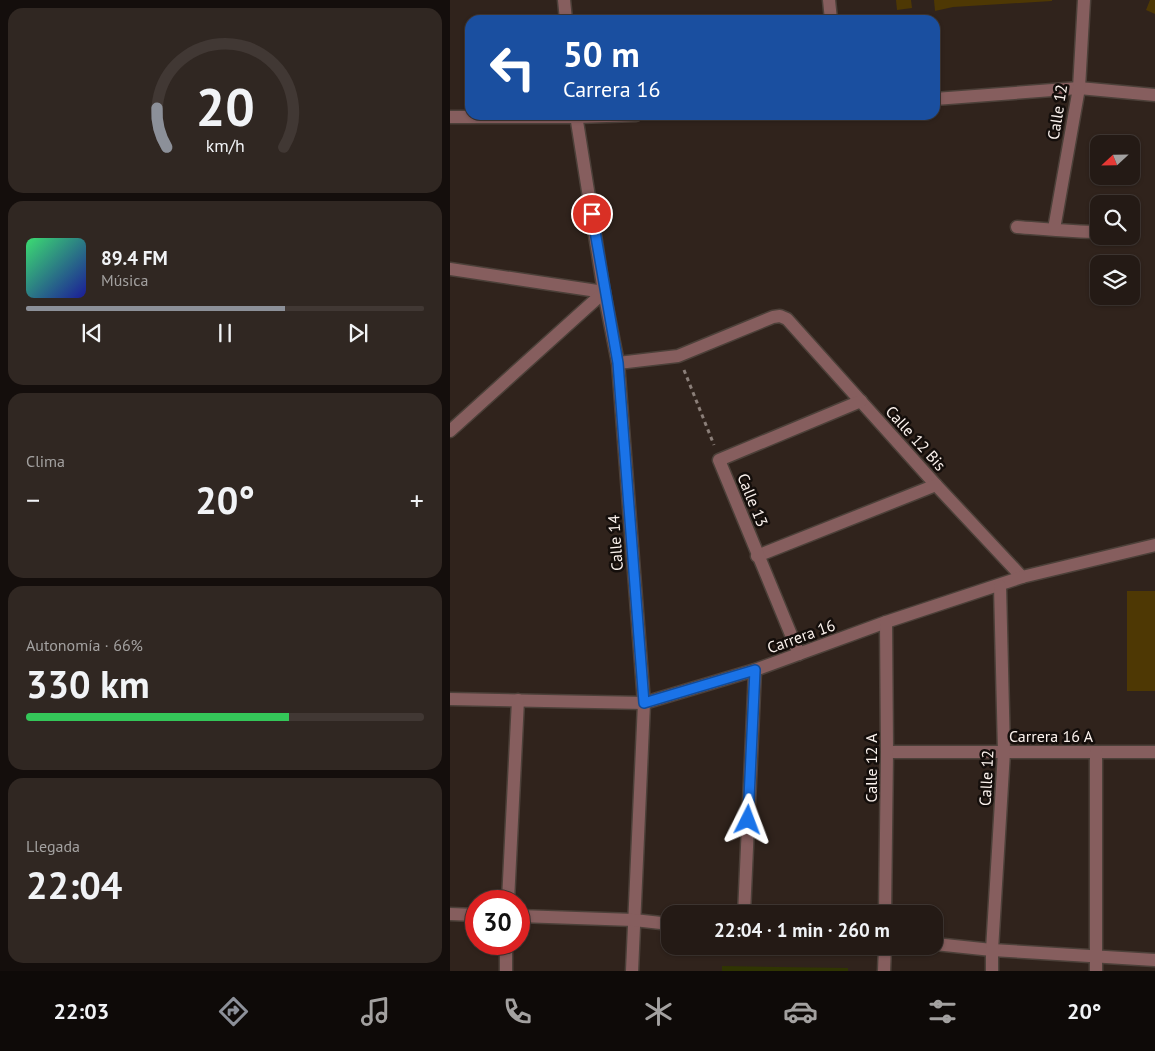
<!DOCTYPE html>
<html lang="es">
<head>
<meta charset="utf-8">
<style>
	:root { --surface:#241a15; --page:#302722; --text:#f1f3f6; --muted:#a3a1a0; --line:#413834; --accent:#8c9099 }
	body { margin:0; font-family:"PT Sans",sans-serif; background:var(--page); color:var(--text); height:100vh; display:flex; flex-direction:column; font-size:19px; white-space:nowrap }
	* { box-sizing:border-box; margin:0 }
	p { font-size:16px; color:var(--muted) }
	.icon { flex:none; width:28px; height:28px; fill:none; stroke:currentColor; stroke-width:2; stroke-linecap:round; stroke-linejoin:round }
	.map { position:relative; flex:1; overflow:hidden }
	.drawer { display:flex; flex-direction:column; gap:8px; padding:8px; background:#140e0c; width:450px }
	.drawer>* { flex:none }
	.guide { position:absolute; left:15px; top:15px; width:475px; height:105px; border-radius:15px; box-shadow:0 1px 4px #0004,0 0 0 1px var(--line); background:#1a4fa0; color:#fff; overflow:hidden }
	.needle { width:32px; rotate:248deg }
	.buttons { position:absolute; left:640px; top:135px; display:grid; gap:10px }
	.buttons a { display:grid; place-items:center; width:50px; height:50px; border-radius:10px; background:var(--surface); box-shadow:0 1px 4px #0004,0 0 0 1px var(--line); font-size:25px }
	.speed { position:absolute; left:15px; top:890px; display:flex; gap:10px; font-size:25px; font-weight:700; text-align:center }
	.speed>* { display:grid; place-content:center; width:65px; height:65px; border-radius:50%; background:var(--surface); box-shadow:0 1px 4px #0004,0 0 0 1px var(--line); line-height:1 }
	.speed .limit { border:8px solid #d22; background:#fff; color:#111 }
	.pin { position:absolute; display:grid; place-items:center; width:42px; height:42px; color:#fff; margin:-21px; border:2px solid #fff; border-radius:50%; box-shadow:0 1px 5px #0007 }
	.me { position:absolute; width:55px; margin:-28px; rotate:3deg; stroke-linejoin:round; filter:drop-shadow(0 0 4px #0008) }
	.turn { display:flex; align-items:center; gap:18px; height:105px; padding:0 15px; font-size:22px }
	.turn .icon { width:65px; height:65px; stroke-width:2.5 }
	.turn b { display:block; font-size:35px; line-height:42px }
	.big { font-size:38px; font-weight:700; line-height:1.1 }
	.drawer .tile { flex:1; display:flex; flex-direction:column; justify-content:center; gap:8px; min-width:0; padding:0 18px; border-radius:15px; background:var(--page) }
	.drawer .dial { align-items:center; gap:0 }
	.dial svg { height:130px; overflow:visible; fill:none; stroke:var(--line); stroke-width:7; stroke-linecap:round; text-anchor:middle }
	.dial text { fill:var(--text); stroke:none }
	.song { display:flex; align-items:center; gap:15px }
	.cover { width:60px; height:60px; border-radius:8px; background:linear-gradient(135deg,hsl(140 70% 55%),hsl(240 70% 35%)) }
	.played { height:5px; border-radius:2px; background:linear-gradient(90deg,var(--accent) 65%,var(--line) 65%) }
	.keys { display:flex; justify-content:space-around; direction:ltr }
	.heat { display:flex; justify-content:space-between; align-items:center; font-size:28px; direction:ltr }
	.charge { height:8px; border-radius:4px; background:linear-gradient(90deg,#34c759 66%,var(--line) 0) }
	.trip { position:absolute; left:211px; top:905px; width:282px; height:50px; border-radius:15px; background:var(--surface); box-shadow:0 1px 4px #0004,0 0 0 1px var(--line); font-weight:700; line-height:50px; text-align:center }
	.dock { display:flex; height:80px; justify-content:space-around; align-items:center; background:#0e0a08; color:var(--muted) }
	.dock .icon { width:35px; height:35px }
	.dock .on { color:var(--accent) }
	.dock b { font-size:22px; color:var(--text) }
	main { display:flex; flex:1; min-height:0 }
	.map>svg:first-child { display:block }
</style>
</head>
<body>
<main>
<section class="drawer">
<div class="tile dial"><svg viewBox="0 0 100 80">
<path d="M14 69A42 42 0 1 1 86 69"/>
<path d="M14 69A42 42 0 0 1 8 45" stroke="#8c9099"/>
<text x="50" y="56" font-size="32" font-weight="700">20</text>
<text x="50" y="72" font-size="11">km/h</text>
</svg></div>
<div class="tile">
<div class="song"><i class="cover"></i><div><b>89.4 FM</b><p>Música</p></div></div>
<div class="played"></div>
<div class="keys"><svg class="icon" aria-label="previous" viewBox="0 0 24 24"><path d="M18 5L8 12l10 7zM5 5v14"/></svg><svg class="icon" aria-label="pause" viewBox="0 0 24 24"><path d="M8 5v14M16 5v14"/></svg><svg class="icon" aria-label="next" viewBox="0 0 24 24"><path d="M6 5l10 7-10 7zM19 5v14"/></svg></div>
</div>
<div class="tile"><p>Clima</p>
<div class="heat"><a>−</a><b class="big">20°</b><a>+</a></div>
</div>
<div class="tile"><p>Autonomía · 66%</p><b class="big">330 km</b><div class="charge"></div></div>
<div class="tile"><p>Llegada</p><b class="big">22:04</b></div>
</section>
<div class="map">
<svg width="705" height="971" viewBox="0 0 705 971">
	<rect width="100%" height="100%" fill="#30231c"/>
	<path fill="#303502" d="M 272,966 L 398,968 L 398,971 L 272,971 Z"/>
	<g fill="#4e3804">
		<path d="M 446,0 L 461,0 L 462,8 L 447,10 Z"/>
		<path d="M 484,0 L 602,0 L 602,1 L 503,7 L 485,11 Z"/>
		<path d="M 700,0 L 705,0 L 705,14 L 696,10 Z"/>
		<rect x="677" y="591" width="28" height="100"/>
	</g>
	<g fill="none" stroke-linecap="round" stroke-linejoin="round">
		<defs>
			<g id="street">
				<path d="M 114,0 L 116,20"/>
				<path d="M 379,0 L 381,20"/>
				<path d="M 485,99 L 629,88 L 705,95"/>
				<path d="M 126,115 L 154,292 L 168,363 L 194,703 L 182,971"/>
				<path d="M 0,117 L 127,117 L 186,115"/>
				<path d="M 567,227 C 594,229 621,232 649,232"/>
				<path d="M 604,229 L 629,88 L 634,0"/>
				<path d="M 0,269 L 154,292"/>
				<path d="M 168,363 L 228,356 L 323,317 L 330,316 L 337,319 L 486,485 L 572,577"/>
				<path d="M 0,431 L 154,292"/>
				<path d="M 307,556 L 486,485"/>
				<path d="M 349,654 L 269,460 L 411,401"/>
				<path d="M 0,699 L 194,703 L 305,670 L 436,622 L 572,577 L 705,545"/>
				<path d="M 437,752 L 705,752"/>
				<path d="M 58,901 L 68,700"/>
				<path d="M 0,914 L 26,915"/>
				<path d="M 294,914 L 305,670"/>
				<path d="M 435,914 L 437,752 L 436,622"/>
				<path d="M 69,916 L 184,920 L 220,924"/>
				<path d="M 485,944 L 542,950 L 705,960"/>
				<path d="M 56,971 L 56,944"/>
				<path d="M 434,971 L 435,946"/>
				<path d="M 542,971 L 542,950 L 554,752 L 550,586"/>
				<path d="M 646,971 L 646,752"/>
			</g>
		</defs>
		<use href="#street" stroke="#4c4039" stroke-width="15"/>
		<path stroke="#8b7f79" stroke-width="3" stroke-dasharray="4 4" stroke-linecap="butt" d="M 234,370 L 264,445"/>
		<use href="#street" stroke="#865e5e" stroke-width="12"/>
	</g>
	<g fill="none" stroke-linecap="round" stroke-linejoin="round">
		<defs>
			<path id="route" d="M 142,214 L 168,363 L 194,703 L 305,670 L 298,820"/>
		</defs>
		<use href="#route" stroke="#114b97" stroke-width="12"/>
		<use href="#route" stroke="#1a73e8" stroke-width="9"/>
	</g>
	<g text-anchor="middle" stroke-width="5" stroke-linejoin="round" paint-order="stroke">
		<g font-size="16" fill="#fbf2ed" stroke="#140e0b">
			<text transform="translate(607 112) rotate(-81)" y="6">Calle 12</text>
			<text transform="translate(466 438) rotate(48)" y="6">Calle 12 Bis</text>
			<text transform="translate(303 500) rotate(68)" y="6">Calle 13</text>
			<text transform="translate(165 543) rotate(-94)" y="6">Calle 14</text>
			<text transform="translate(351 636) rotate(-20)" y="6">Carrera 16</text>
			<text x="601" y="742">Carrera 16 A</text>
			<text transform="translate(421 768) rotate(-90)" y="6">Calle 12 A</text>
			<text transform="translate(536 778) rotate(-87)" y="6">Calle 12</text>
		</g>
	</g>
</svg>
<div class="buttons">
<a><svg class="needle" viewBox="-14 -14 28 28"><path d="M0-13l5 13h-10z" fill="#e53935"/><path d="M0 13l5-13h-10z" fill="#a3a1a0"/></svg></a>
<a><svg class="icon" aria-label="search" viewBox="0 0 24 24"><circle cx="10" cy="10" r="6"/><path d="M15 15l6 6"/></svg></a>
<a><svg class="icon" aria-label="layers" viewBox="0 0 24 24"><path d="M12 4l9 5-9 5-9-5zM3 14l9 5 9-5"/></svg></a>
</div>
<div class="speed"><div class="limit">30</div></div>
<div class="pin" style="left:142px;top:214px;background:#d93025"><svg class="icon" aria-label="arrive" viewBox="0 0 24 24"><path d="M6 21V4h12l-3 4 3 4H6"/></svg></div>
<svg class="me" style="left:298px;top:820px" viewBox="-20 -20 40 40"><path d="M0-17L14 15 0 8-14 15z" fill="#1a73e8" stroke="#fff" stroke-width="4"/></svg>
<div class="trip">22:04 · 1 min · 260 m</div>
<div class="guide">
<div class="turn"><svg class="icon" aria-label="left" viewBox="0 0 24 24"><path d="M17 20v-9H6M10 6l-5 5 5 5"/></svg><div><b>50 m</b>Carrera 16</div></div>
</div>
</div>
</main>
<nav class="dock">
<b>22:03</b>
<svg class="icon on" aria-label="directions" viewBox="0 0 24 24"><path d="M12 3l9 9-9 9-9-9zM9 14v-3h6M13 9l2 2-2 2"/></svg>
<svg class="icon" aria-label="music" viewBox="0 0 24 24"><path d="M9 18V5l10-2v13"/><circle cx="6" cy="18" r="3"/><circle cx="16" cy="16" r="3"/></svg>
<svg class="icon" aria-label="phone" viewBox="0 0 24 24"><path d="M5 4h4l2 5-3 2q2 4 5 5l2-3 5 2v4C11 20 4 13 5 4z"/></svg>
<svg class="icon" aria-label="climate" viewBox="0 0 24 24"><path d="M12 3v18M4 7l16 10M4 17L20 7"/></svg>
<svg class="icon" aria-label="car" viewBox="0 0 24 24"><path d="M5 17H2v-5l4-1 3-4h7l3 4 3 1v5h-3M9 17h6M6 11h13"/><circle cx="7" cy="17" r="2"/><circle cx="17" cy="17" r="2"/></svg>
<svg class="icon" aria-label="filters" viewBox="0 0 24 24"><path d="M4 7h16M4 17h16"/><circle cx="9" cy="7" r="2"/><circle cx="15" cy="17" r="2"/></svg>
<b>20°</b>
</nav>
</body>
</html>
